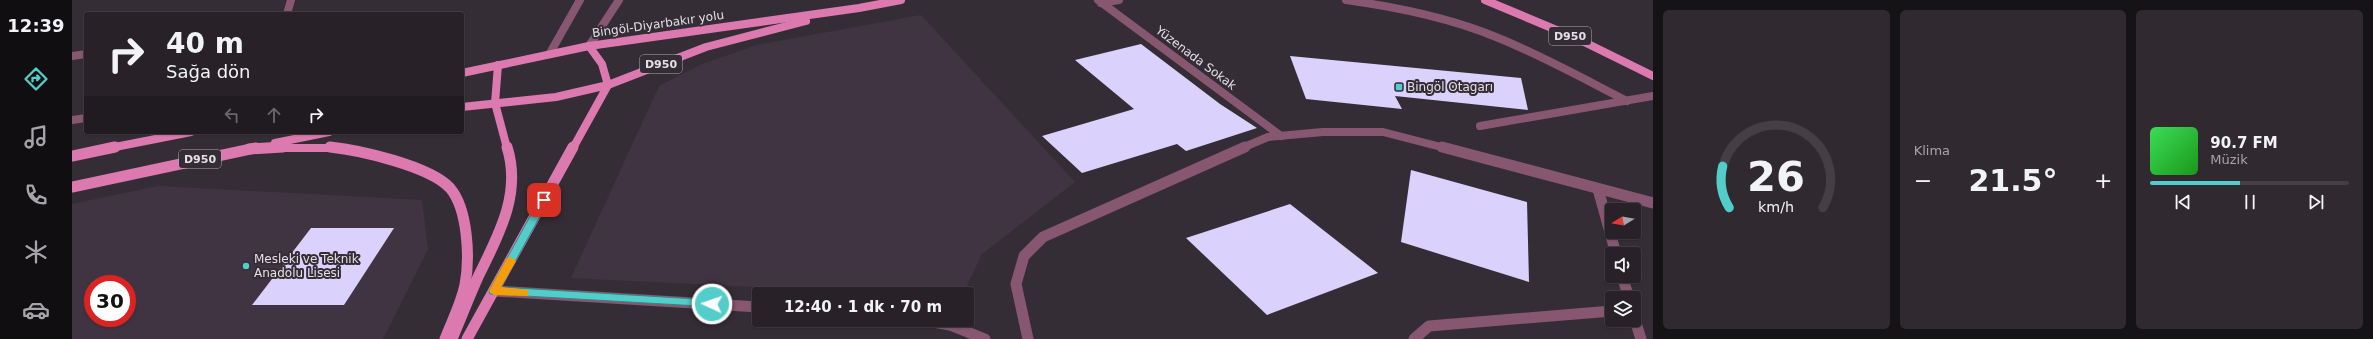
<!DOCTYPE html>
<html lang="tr">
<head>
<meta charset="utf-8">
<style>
	:root { --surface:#282228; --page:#302a30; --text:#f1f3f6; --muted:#a5a4a8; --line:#443f45; --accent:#53cdc9 }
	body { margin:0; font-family:"DejaVu Sans",sans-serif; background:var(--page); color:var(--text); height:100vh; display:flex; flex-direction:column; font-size:15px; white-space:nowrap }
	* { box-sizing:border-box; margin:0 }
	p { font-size:13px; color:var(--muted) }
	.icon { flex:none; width:22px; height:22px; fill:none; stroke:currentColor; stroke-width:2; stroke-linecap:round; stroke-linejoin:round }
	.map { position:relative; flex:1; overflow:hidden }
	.details { display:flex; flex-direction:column; gap:10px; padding:10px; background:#161316; width:720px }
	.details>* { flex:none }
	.top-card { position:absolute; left:12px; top:12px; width:380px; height:122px; border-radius:4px; box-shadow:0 1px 3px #0004,0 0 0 1px var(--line); background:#282228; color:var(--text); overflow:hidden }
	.needle { width:26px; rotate:259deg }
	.controls { position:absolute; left:1533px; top:203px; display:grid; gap:8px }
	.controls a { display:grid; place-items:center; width:36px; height:36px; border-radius:4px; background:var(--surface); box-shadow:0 1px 3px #0004,0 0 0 1px var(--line); font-size:20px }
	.speed { position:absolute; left:12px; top:275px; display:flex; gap:8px; font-size:20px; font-weight:700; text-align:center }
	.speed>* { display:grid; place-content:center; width:52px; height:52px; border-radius:50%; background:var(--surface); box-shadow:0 1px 3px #0004,0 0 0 1px var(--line); line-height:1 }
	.speed .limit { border:6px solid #d22; background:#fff; color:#111 }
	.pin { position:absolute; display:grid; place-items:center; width:34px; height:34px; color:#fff; margin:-17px; border-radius:8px; box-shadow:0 2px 6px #0006 }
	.me { position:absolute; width:44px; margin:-22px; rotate:273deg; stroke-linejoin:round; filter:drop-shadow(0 0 3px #0008) }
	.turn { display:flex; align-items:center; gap:14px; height:84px; padding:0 16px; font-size:18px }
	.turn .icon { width:52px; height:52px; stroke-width:2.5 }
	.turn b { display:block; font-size:28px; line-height:34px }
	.lanes { display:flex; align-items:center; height:38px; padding:0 16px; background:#0003; justify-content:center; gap:20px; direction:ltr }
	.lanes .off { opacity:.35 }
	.big { font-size:30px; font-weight:700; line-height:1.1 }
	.details .widget { flex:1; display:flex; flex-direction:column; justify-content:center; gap:6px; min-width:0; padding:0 14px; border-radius:6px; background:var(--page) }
	.details .dial { align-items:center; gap:0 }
	.dial svg { height:104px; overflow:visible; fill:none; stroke:var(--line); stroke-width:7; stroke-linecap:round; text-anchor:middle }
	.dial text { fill:var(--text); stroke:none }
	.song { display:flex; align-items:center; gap:12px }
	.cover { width:48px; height:48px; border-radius:6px; background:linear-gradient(135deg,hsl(130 70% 55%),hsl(120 70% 35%)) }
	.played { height:4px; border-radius:2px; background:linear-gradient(90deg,var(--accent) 45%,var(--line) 45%) }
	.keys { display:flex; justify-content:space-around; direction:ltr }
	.heat { display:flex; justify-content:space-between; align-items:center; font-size:22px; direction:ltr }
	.details .tiles { flex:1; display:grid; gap:10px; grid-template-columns:repeat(3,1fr) }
	.trip { position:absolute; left:680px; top:287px; width:222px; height:40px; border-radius:4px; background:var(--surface); box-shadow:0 1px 3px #0004,0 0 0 1px var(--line); font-weight:700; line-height:40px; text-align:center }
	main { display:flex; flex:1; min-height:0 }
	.tab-bar { display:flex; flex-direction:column; width:72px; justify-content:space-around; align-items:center; background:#100e10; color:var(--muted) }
	.tab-bar .icon { width:28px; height:28px }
	.tab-bar .selected { color:var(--accent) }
	.tab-bar b { font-size:18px; color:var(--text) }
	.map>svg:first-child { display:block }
</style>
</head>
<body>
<main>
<nav class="tab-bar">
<b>12:39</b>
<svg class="icon selected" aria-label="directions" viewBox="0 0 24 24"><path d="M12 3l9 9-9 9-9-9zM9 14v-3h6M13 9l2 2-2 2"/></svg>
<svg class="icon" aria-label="music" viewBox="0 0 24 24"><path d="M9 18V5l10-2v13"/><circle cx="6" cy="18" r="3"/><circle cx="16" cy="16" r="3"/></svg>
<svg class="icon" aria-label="phone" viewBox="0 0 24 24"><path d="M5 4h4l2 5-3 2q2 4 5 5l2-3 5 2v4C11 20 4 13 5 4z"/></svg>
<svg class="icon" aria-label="climate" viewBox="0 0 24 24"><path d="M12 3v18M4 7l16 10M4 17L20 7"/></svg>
<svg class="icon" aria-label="car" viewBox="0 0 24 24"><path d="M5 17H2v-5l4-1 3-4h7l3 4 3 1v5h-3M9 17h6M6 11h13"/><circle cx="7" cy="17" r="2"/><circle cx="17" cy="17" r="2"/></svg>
</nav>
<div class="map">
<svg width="1581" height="339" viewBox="0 0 1581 339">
	<rect width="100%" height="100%" fill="#352d36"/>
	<g fill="#403443" fill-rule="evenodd">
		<path d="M 849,15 L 1003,182 L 910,254 L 891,294 L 821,294 L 499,278 L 587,86 L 630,64 L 685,45 Z"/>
		<path d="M 86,186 L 350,200 L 356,249 L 311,339 L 0,339 L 0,204 ZM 21,284 L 55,284 L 55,318 L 21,318 Z"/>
	</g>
	<g fill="#dbd1fd">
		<path d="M 1069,44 L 1148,104 L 1185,128 L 1114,151 L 1105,144 L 1010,173 L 970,136 L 1062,109 L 1003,60 Z"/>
		<path d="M 1218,56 L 1449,78 L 1456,110 L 1323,96 L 1330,109 L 1234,99 Z"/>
		<path d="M 1339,170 L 1455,202 L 1457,282 L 1329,242 Z"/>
		<path d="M 1218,204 L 1306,273 L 1195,315 L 1114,238 Z"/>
		<path d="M 239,228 L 322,228 L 272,305 L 180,305 Z"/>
	</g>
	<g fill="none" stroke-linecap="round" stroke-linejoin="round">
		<g stroke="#875771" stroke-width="8">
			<path d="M 1274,0 C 1325,7 1376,17 1424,37 C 1469,55 1512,79 1555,101"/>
			<path d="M 1029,3 L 1047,0"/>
			<path d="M 0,56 L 14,54"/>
			<path d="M 1408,126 L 1581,96"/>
		</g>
		<g stroke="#875771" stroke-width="8">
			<path d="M 1026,0 L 1209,136"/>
			<path d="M 0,120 L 14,118"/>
			<path d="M 1170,148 L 1196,137 L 1251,132 L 1311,132 L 1373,148"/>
		</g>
		<g stroke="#875771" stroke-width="11">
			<path d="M 1370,147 L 1581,203"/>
			<path d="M 1526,189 L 1544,254"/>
			<path d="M 1550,276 L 1557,298"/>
			<path d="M 422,291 L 687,307"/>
			<path d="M 1562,317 L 1569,339"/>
			<path d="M 850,320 L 878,325 L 913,339"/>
			<path d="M 956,339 L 944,284 L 952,256 L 971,237 L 1173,147"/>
			<path d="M 1342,339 L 1357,326 L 1540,311"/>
		</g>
		<g stroke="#875771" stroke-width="8">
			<path d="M 215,14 L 219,0"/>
			<path d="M 517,46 L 547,0"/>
			<path d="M 478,53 L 508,0"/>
		</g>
		<g stroke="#dc7ab0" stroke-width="8">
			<path d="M 1413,0 L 1506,39 L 1581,76"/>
			<path d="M 426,65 L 423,103 L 435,148"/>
			<path d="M 390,73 L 517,46 L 787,8 L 829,0"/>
			<path d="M 390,107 L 484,97 L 536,85 L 634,47 L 734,21"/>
			<path d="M 203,143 L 257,132"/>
			<path d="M 38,148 L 119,132"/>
			<path d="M 182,148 L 184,148"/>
			<path d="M 190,148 L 268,148"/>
			<path d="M 501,148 L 536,85 L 530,64 L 517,46"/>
		</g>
		<g stroke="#dc7ab0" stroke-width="11">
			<path d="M 258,147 C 287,150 358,166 378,188 C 396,209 398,258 393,285 C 389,304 380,321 373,339"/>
			<path d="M 177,149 L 211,147"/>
			<path d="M 0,156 L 43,147"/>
			<path d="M 0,187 L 184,148"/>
			<path d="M 380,339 C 389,318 397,297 406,277 C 426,236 450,194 435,147"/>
			<path d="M 395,339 L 501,147"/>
		</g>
	</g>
	<path fill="#53cdc9" stroke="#368583" d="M 472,197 L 477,200 L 429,287 L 640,300 L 646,304 L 644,307 L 418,294 L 417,291 L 467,200 Z"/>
	<path fill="#f59e0b" d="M 439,257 L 444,261 L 429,287 L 456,290 L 456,296 L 422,295 L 417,291 L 435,258 Z"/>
	<g fill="#53cdc9" stroke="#352d36" stroke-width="1.5">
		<rect x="1323" y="83" width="8" height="8" rx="2"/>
		<circle cx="174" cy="266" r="4"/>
	</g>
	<g text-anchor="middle" stroke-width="4" stroke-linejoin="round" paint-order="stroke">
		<g fill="#352d36" stroke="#b0aab0" stroke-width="1">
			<rect x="1477" y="27" width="42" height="18" rx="3"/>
			<rect x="568" y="55" width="42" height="18" rx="3"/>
			<rect x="107" y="150" width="42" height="18" rx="3"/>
		</g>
		<g font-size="11" font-weight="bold" fill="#e4dfe5">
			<text x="1498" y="40">D950</text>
			<text x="589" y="68">D950</text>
			<text x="128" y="163">D950</text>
		</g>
		<g font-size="12" fill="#e4dfe5" stroke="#352d36">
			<text transform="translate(586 24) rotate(-8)" y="4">Bingöl-Diyarbakır yolu</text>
			<text transform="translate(1124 58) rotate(37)" y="4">Yüzenada Sokak</text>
		</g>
		<g font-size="12" fill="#e4dfe5" stroke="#352d36" text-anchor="start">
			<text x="1335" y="91">Bingöl Otagarı</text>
			<text x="182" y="263">Mesleki ve Teknik<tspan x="182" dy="14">Anadolu Lisesi</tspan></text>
		</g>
	</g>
</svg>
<div class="controls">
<a><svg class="needle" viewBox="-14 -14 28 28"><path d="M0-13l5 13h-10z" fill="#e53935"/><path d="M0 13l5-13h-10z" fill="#a5a4a8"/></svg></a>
<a><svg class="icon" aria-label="sound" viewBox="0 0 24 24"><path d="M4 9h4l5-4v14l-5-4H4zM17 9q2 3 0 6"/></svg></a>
<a><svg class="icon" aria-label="layers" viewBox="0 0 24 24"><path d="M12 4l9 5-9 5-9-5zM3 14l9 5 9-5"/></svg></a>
</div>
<div class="speed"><div class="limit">30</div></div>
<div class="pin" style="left:472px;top:200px;background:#d93025"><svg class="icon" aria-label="arrive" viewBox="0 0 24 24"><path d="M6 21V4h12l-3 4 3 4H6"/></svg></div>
<svg class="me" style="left:640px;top:304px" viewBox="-20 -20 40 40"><circle r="17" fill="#53cdc9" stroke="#fff" stroke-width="3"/><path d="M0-11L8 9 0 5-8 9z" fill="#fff"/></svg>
<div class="trip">12:40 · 1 dk · 70 m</div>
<div class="top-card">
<div class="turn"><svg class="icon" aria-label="right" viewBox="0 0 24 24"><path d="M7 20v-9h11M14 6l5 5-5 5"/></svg><div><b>40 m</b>Sağa dön</div></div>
<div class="lanes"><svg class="icon off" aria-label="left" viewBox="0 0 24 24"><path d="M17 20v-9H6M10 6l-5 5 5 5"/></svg><svg class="icon off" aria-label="ahead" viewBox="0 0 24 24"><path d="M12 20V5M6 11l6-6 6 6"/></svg><svg class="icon" aria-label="right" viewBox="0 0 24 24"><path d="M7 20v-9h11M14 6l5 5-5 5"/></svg></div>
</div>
</div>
<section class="details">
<div class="tiles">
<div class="widget dial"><svg viewBox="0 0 100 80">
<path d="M14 69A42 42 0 1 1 86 69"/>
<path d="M14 69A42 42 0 0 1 9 37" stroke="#53cdc9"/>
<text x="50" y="56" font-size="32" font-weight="700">26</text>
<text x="50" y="72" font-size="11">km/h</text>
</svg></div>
<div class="widget"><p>Klima</p>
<div class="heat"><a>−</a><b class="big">21.5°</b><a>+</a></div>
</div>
<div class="widget">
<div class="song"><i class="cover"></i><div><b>90.7 FM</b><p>Müzik</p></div></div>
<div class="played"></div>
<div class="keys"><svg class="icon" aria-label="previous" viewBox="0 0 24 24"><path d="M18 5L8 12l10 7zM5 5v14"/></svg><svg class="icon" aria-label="pause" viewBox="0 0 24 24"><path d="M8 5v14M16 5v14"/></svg><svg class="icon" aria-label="next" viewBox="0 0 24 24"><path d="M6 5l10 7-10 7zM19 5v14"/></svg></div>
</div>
</div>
</section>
</main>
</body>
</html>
